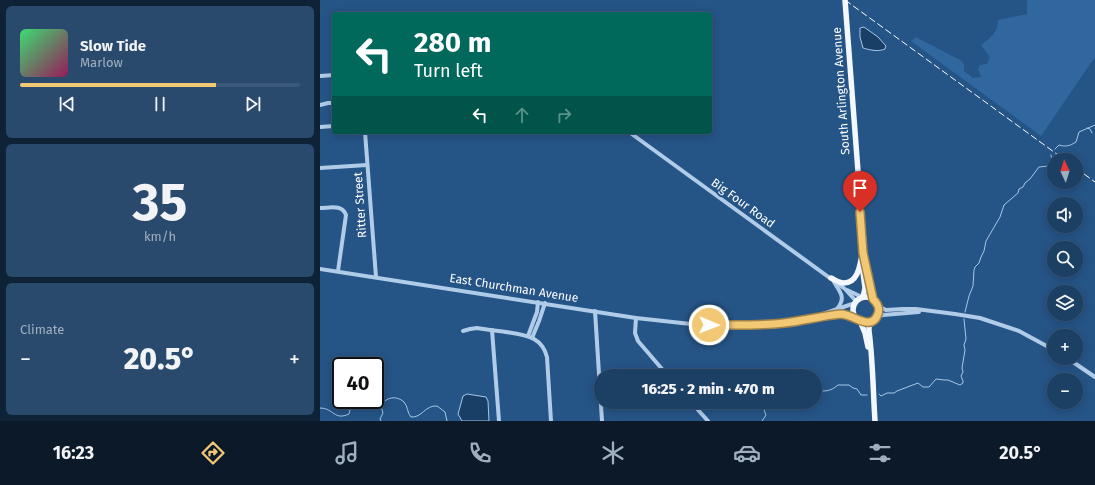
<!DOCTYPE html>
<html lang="en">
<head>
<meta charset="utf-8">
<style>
	:root { --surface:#1c3f64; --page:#294a6d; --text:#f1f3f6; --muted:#a0afbf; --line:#3a5878; --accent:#f2c875 }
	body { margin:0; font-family:"Fira Sans",sans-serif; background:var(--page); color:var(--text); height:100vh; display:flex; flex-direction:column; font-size:15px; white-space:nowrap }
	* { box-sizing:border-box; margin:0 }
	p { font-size:13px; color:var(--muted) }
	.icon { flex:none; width:22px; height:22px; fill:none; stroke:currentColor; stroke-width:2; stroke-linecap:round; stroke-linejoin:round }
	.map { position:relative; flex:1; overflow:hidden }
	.sheet { display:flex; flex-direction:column; gap:6px; padding:6px; background:#0f2337; width:320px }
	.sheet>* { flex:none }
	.top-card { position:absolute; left:12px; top:12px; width:380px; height:122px; border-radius:4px; box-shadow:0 2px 10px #0003,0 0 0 1px var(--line); background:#00695c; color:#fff; overflow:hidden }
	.needle { width:26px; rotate:356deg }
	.tools { position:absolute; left:727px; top:153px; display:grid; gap:8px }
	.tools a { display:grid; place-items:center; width:36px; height:36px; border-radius:50%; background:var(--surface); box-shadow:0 2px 10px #0003,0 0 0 1px var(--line); font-size:20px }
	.speed { position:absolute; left:12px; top:357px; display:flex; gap:8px; font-size:20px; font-weight:700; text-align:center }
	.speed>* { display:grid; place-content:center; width:52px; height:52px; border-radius:50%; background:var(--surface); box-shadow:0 2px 10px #0003,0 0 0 1px var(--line); line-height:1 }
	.speed .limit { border:2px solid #111; border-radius:6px; background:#fff; color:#111 }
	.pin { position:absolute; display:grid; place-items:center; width:34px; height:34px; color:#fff; margin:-41px -17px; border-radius:50% 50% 50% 0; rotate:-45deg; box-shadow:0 0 4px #0007 }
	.pin .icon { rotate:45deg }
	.me { position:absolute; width:44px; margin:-22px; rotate:91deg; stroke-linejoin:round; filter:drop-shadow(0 0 3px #0008) }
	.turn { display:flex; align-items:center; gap:14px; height:84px; padding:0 16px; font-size:18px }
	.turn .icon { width:52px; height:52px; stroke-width:2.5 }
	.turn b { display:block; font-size:28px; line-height:34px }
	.lanes { display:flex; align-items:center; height:38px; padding:0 16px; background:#0003; justify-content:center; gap:20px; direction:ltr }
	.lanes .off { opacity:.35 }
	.big { font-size:30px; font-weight:800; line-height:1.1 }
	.sheet .card { flex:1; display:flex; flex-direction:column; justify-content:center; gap:6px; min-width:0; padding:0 14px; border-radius:6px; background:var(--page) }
	.sheet .dial { align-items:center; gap:0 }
	.dial b { font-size:52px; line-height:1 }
	.song { display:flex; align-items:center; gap:12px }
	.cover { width:48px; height:48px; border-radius:6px; background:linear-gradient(135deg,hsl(140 70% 55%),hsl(330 70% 35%)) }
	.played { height:4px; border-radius:2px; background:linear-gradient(90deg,var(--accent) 70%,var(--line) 70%) }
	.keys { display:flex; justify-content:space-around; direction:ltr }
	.heat { display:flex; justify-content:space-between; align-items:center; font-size:22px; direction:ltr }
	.trip { position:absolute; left:274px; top:369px; width:228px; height:40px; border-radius:20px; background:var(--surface); box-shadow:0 2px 10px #0003,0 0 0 1px var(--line); font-weight:800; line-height:40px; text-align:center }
	.tabs { display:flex; height:64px; justify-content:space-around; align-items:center; background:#0b1928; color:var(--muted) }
	.tabs .icon { width:28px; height:28px }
	.tabs .current { color:var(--accent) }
	.tabs b { font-size:18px; color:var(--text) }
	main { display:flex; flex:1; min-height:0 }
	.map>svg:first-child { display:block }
</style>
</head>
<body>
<main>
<section class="sheet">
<div class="card">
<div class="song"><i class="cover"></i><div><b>Slow Tide</b><p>Marlow</p></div></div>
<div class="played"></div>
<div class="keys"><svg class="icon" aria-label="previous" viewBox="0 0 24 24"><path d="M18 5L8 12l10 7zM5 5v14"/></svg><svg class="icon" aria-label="pause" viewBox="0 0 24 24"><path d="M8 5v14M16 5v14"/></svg><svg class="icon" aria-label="next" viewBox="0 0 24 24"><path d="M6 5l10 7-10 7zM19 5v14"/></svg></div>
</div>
<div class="card dial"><b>35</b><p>km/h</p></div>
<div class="card"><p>Climate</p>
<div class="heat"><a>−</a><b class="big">20.5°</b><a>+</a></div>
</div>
</section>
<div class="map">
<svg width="775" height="421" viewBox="0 0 775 421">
	<rect width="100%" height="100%" fill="#255486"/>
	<path fill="#30679e" d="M 707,0 L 775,0 L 775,57 L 721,136 L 591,41 L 596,37 L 640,60 L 644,64 L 644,71 L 653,78 L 661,77 L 658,69 L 660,65 L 667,64 L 670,57 L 661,45 C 670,38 678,33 678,20 L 707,14 Z"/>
	<g fill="#1a3f67" stroke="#a5c8e9">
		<path d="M 544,27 L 558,37 L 566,46 L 565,49 C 558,52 550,50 543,48 L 540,37 L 540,28 Z"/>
		<path d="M 147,394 L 166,397 L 168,401 L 169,421 L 142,421 L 138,414 L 143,396 Z"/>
	</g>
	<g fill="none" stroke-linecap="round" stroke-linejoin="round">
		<g stroke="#a5c8e9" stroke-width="1">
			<path d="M 767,128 L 770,129 L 772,133"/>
			<path d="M 735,149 L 739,145 C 745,147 750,146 756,142 L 759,132 L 775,125"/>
			<path d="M 645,312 L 649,296 L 653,286 L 654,270 L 655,267 L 659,263 L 661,257 L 664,251 L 666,241 L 680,217 L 684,205 L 698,193 L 699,189 L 703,187 L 705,183 L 710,179 L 719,167 L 728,166 L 732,162 L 731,155"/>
			<path d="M 20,366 L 21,377"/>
			<path d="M 495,391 C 505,391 510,392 518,385 L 529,385 L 533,388 L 537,389 L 541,395 L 547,395"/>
			<path d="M 559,394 L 561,396 L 567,393 L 574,393 L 577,391 L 598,383 L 603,387 L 609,387 L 616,379 L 624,380 L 628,380 L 640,385 L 643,383 L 643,381 L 641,376 L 643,372 L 642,368 L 645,350 L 644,345 L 646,339 L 644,319"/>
			<path d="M 0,408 C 14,408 14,421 29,414 L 30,410 L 28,400"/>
			<path d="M 61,421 L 60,419 L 63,413 L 61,406 C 66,397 76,395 84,402 C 88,406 87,413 91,417 C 102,418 105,405 117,406 L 125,412 L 127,421"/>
			<path d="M 442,421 L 446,415 L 444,410 L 444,402"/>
		</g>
		<g stroke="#b0cce8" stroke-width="4">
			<path d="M 0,76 L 14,75"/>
			<path d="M 0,105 L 8,103 L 14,103"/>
			<path d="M 0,127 L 14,126"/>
			<path d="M 45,132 L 56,277"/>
			<path d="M 309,132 L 525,289 L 536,301"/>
			<path d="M 0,168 L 47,165"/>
			<path d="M 0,208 C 10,208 22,204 26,215 L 18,271"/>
			<path d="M 0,269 L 316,318 L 371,324 L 407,325 L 449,324 L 476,321 L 520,314 L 527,315 L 537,319"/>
			<path d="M 514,282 C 521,293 526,298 517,309"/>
			<path d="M 527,290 L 542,297"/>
			<path d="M 558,306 L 566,310 L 583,309 L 596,309 L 635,314 L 660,318 L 699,331 L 734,350"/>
			<path d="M 275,311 L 282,421"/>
			<path d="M 503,314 L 535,303"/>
			<path d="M 316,318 L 315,333 L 318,341 L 348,376"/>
			<path d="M 556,318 L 563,315 L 599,312"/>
			<path d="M 172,330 L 179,421"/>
			<path d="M 143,331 L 150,329 L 157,328 C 173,331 201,332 214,339 C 221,343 225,349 227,357 L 231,421"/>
			<path d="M 208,336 L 217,312 L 218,302"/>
			<path d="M 212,338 L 219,321 L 225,303"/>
			<path d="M 747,358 L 775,377"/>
			<path d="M 371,402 L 388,421"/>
		</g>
		<g stroke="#f3f8fe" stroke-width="5.5">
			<path d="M 525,0 L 538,171 L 543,253 L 553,299"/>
			<path d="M 542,265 L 545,288 L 543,297"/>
			<path d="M 511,278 C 515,280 519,283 524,283 C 538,283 540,265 542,255"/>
			<circle cx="546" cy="310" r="13"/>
			<path d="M 540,321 L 545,333 L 548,347"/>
			<path d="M 552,321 L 549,327 L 549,331 C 553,361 553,391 555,421"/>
		</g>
		<g stroke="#fff" stroke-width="1" stroke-dasharray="7 3" stroke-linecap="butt">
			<path d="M 525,0 L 745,160"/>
			<path d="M 756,168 L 775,182"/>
		</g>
	</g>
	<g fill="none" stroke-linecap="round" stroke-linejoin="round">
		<defs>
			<path id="route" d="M 389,325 C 414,325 439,326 464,323 C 483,321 501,316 520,314 C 522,314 524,314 526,315 C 536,317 552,331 558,314 C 560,308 558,304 553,299 L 543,253 L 540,212"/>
		</defs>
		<use href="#route" stroke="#9d824c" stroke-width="10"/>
		<use href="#route" stroke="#f2c875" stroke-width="7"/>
	</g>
	<g text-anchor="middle" stroke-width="4" stroke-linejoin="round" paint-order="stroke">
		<g font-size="12" fill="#fff" stroke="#255486">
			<text transform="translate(521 91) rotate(-94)" y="4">South Arlington Avenue</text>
			<text transform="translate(423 203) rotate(36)" y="4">Big Four Road</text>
			<text transform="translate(40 205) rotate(-94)" y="4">Ritter Street</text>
			<text transform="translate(194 288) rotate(9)" y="4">East Churchman Avenue</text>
		</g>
	</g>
</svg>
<div class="tools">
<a><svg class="needle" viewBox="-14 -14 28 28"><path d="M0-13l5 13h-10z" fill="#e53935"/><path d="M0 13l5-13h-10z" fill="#a0afbf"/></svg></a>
<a><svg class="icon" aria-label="sound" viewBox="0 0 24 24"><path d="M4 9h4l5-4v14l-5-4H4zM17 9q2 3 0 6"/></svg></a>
<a><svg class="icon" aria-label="search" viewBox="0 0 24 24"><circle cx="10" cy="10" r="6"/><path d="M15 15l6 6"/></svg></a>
<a><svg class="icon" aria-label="layers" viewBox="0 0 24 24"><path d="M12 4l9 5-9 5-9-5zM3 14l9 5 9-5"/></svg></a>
<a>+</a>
<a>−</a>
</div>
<div class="speed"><div class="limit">40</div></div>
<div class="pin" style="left:540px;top:212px;background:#d93025"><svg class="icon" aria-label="arrive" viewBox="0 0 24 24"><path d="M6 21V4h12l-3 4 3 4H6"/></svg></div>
<svg class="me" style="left:389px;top:325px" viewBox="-20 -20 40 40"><circle r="17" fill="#f2c875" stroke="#fff" stroke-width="3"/><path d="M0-11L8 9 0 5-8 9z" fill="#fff"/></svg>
<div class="trip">16:25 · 2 min · 470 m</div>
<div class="top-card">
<div class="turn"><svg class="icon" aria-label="left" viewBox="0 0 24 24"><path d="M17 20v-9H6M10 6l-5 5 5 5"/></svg><div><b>280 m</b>Turn left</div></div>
<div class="lanes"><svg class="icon" aria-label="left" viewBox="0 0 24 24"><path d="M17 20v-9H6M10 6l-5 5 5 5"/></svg><svg class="icon off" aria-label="ahead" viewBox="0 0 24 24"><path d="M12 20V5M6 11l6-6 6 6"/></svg><svg class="icon off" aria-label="right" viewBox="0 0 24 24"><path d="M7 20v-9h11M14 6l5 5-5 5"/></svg></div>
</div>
</div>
</main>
<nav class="tabs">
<b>16:23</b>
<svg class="icon current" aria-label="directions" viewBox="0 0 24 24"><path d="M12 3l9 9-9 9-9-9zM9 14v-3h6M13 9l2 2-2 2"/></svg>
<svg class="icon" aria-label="music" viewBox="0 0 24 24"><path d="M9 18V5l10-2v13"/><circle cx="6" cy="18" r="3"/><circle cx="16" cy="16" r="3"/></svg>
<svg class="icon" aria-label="phone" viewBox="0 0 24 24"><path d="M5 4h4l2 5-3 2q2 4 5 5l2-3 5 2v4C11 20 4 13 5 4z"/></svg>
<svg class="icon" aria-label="climate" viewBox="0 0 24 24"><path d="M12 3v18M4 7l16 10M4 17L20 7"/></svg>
<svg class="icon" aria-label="car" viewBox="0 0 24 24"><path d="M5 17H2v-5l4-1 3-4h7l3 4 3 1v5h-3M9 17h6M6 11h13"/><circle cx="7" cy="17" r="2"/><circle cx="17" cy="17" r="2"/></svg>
<svg class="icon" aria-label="filters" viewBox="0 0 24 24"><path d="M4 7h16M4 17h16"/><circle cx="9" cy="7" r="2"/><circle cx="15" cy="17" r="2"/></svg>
<b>20.5°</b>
</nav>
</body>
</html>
